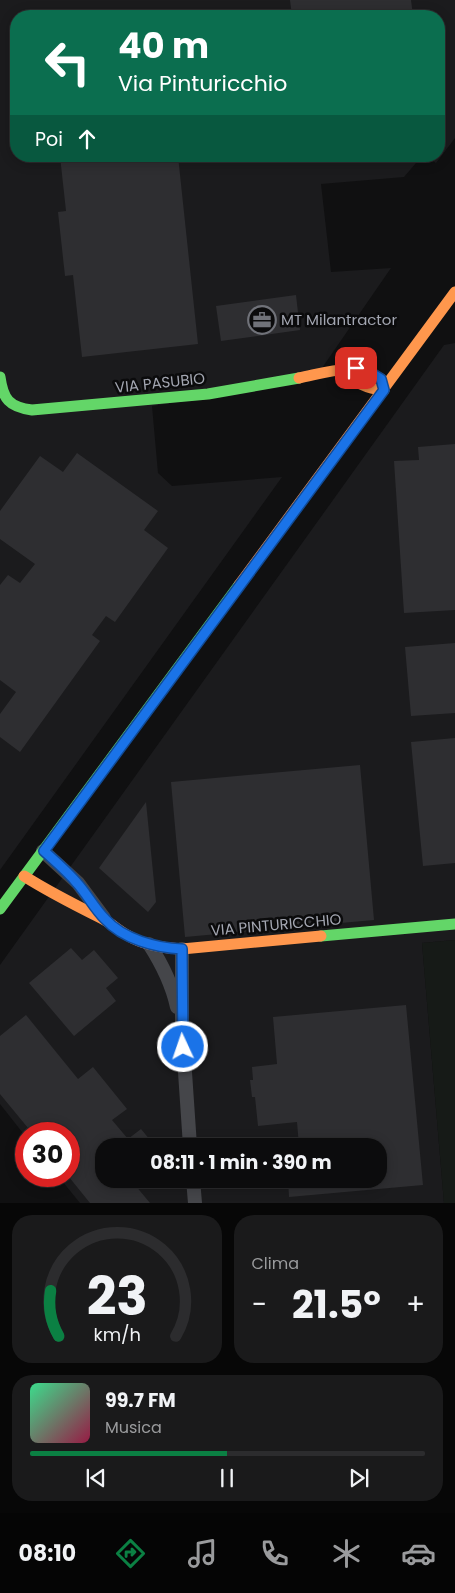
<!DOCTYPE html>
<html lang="it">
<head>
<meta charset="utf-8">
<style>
	:root { --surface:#0c0c0d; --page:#1a1a1b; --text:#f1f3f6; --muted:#9a9b9d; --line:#2c2c2e; --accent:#0b8043 }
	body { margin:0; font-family:Poppins,sans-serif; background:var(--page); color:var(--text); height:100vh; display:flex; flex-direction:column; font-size:19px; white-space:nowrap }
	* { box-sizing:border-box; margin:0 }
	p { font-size:16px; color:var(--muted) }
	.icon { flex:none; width:28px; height:28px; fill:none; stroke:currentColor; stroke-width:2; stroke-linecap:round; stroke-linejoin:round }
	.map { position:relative; height:1203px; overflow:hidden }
	.panel { display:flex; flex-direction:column; gap:12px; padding:12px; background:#070707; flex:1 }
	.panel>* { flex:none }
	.top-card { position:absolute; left:10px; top:10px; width:435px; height:152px; border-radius:20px; box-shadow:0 2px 12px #0003,0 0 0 1px var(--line); background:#0b6e4f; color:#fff; overflow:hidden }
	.speed { position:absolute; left:15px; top:1122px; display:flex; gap:10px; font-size:25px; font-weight:700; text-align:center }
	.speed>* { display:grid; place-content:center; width:65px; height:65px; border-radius:50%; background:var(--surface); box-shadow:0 2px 12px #0003,0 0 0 1px var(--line); line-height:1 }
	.speed .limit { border:8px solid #d22; background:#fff; color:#111 }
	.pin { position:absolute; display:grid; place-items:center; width:42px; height:42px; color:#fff; margin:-21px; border-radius:10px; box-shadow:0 2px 8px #0006 }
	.me { position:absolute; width:55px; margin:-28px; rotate:357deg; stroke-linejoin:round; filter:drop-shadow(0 0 4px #0008) }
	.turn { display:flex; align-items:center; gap:18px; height:105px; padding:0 25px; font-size:22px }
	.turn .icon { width:65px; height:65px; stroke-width:2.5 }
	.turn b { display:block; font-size:35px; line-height:42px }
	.then { display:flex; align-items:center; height:48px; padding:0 25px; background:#0003; gap:10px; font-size:19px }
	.big { font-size:38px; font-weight:700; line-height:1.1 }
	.panel .tile { flex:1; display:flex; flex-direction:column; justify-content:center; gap:8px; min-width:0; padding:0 18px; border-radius:20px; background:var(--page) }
	.panel .dial { align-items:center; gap:0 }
	.dial svg { height:130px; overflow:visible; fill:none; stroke:var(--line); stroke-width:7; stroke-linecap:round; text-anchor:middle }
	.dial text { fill:var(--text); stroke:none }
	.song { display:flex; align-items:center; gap:15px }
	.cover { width:60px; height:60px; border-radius:8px; background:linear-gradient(135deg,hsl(150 70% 55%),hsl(340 70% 35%)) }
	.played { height:5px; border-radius:2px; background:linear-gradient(90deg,var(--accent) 50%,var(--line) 50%) }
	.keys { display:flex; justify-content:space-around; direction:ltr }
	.heat { display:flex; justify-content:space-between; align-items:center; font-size:28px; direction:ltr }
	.panel .tiles { flex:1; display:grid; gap:12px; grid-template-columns:1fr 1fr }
	.tile:last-child { grid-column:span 2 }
	.trip { position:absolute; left:95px; top:1138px; width:292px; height:50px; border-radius:20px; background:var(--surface); box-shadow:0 2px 12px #0003,0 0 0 1px var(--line); font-weight:700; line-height:50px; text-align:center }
	.tab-bar { display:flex; height:80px; justify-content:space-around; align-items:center; background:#050505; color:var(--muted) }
	.tab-bar .icon { width:35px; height:35px }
	.tab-bar .current { color:var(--accent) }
	.tab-bar b { font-size:22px; color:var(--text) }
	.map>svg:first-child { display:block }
</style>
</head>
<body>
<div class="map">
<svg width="455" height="1203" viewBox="0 0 455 1203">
	<rect width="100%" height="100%" fill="#101011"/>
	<g fill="#1b1b1d" fill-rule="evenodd">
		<path d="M 0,0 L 455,0 L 455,138 L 436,163 L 426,156 L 439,156 L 439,16 L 16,16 L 16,156 L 422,156 L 404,177 L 321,184 L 331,272 L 391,268 L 313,381 L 152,406 L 158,473 L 172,486 L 282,477 L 0,870 Z"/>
		<path d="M 455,343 L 455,940 L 422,943 L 444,1203 L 80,1203 L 58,1176 L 69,1176 L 69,1134 L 26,1134 L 26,1137 L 0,1104 L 0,965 L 444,345 ZM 104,1146 L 379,1146 L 379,1179 L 104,1179 Z"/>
	</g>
	<path fill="#161a17" d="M 455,940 L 455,1203 L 444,1203 L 422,943 Z"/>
	<g fill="#2e2e31">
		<path d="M 290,0 L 411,0 L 413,16 L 292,16 Z"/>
		<path d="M 60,156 L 178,156 L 198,344 L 82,357 L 73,275 L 65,276 L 58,212 L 66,211 Z"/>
		<path d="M 296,295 L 300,330 L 221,341 L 216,306 Z"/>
		<path d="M 455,444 L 455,610 L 404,613 L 394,461 L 419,460 L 418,447 Z"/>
		<path d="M 77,453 L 158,511 L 144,530 L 168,548 L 115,622 L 106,616 L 92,635 L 100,641 L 20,752 L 0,737 L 0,714 L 16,692 L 0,680 L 0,585 L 8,575 L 20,583 L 35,564 L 0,539 L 0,511 L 40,456 L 63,472 Z"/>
		<path d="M 455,643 L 455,713 L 411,716 L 405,647 Z"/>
		<path d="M 455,738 L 455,863 L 423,866 L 411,742 Z"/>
		<path d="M 360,765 L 374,920 L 185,937 L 171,782 Z"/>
		<path d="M 146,802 L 156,902 L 148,912 L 99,868 Z"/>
		<path d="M 71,948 L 82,960 L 94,950 L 118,978 L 106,988 L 116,1001 L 74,1036 L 29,983 Z"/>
		<path d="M 406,1005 L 423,1185 L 289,1197 L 288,1179 L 379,1179 L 379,1146 L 299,1146 L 297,1122 L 258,1126 L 255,1097 L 252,1097 L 250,1080 L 253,1080 L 252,1067 L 277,1064 L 273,1017 Z"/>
		<path d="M 26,1015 L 78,1079 L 93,1067 L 127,1109 L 112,1120 L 128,1139 L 141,1129 L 155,1146 L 104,1146 L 104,1179 L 130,1179 L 150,1203 L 90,1203 L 69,1177 L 69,1134 L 33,1134 L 0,1094 L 0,1036 Z"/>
	</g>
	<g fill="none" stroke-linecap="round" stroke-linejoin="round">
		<g stroke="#45464a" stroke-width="14">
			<path d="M 43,851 L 78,883 L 104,918"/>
			<path d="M 149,944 C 162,964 172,984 177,1007"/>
			<path d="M 182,949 L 182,1028 L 190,1146"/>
			<path d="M 193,1179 L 195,1203"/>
		</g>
		<g stroke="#63d668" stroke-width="11">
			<path d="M 0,377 C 3,399 9,407 32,410 L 208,394 L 299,378"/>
			<path d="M 0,909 L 239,585"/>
			<path d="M 321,936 L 455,924"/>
		</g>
		<g stroke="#ff974d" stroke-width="11">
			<path d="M 299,378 C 329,372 354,362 381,379 L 384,390 C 366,389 354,382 341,370"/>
			<path d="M 239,585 L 455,292"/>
			<path d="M 24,876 C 49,892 75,905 101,918 C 111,923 118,930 127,935 C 143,945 163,948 182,949 L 321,936"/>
		</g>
	</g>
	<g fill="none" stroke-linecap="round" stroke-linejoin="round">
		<defs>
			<path id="route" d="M 183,1047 L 182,949 C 156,948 123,939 105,919 C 94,908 87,894 77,883 C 67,871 55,861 44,851 L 384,390 L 381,379 L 370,372 L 356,368"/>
		</defs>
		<use href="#route" stroke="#114b97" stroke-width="12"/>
		<use href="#route" stroke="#1a73e8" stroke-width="9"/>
	</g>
	<defs>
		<symbol id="office-ring" viewBox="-11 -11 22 22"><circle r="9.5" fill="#0b0b0c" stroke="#707279" stroke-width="1.5"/><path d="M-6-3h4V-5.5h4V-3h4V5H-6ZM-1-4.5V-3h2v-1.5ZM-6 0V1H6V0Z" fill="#707279"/></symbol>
	</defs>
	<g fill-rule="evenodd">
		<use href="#office-ring" x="246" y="304" width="32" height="32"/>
	</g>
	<g text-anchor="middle" stroke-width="5" stroke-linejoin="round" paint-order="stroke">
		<g font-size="15" fill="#a3a6b1" stroke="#0b0b0c" text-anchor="start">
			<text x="281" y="325">MT Milantractor</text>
		</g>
		<g font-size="15" fill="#a3a6b1" stroke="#0b0b0c">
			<text transform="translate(160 383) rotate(-6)" y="5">VIA PASUBIO</text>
			<text transform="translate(276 925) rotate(-5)" y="5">VIA PINTURICCHIO</text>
		</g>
	</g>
</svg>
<div class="speed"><div class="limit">30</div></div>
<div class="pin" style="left:356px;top:368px;background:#d93025"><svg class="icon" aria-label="arrive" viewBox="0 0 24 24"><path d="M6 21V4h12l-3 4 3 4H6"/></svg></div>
<svg class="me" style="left:183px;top:1047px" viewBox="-20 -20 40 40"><circle r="17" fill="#1a73e8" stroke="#fff" stroke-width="3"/><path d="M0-11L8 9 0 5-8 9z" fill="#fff"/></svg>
<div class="trip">08:11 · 1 min · 390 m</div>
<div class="top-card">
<div class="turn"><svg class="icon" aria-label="left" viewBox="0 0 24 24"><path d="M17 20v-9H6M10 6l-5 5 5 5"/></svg><div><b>40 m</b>Via Pinturicchio</div></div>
<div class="then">Poi<svg class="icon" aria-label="ahead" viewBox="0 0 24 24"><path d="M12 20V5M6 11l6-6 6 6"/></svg></div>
</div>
</div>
<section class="panel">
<div class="tiles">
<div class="tile dial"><svg viewBox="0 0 100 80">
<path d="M14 69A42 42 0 1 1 86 69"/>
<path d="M14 69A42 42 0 0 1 9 41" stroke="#0b8043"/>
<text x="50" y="56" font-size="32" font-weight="700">23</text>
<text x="50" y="72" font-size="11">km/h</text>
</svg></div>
<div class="tile"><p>Clima</p>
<div class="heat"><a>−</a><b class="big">21.5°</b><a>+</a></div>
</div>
<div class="tile">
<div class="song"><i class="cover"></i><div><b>99.7 FM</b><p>Musica</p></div></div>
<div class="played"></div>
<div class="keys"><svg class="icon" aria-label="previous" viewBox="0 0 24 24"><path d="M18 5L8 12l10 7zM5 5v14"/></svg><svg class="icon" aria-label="pause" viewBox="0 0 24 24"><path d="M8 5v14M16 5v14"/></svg><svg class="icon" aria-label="next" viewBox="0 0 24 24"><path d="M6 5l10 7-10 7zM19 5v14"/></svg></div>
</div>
</div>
</section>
<nav class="tab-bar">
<b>08:10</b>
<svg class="icon current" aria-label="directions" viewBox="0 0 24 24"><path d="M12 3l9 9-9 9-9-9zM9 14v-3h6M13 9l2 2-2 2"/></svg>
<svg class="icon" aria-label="music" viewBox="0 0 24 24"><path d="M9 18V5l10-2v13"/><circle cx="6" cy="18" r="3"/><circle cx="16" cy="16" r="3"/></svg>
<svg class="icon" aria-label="phone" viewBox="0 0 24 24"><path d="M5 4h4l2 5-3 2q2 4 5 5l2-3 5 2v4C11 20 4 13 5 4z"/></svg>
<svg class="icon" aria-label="climate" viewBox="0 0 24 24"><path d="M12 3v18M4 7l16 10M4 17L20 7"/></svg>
<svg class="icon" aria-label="car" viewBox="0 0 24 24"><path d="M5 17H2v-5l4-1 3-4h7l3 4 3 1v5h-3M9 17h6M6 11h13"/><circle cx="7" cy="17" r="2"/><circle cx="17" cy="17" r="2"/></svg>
</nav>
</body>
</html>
